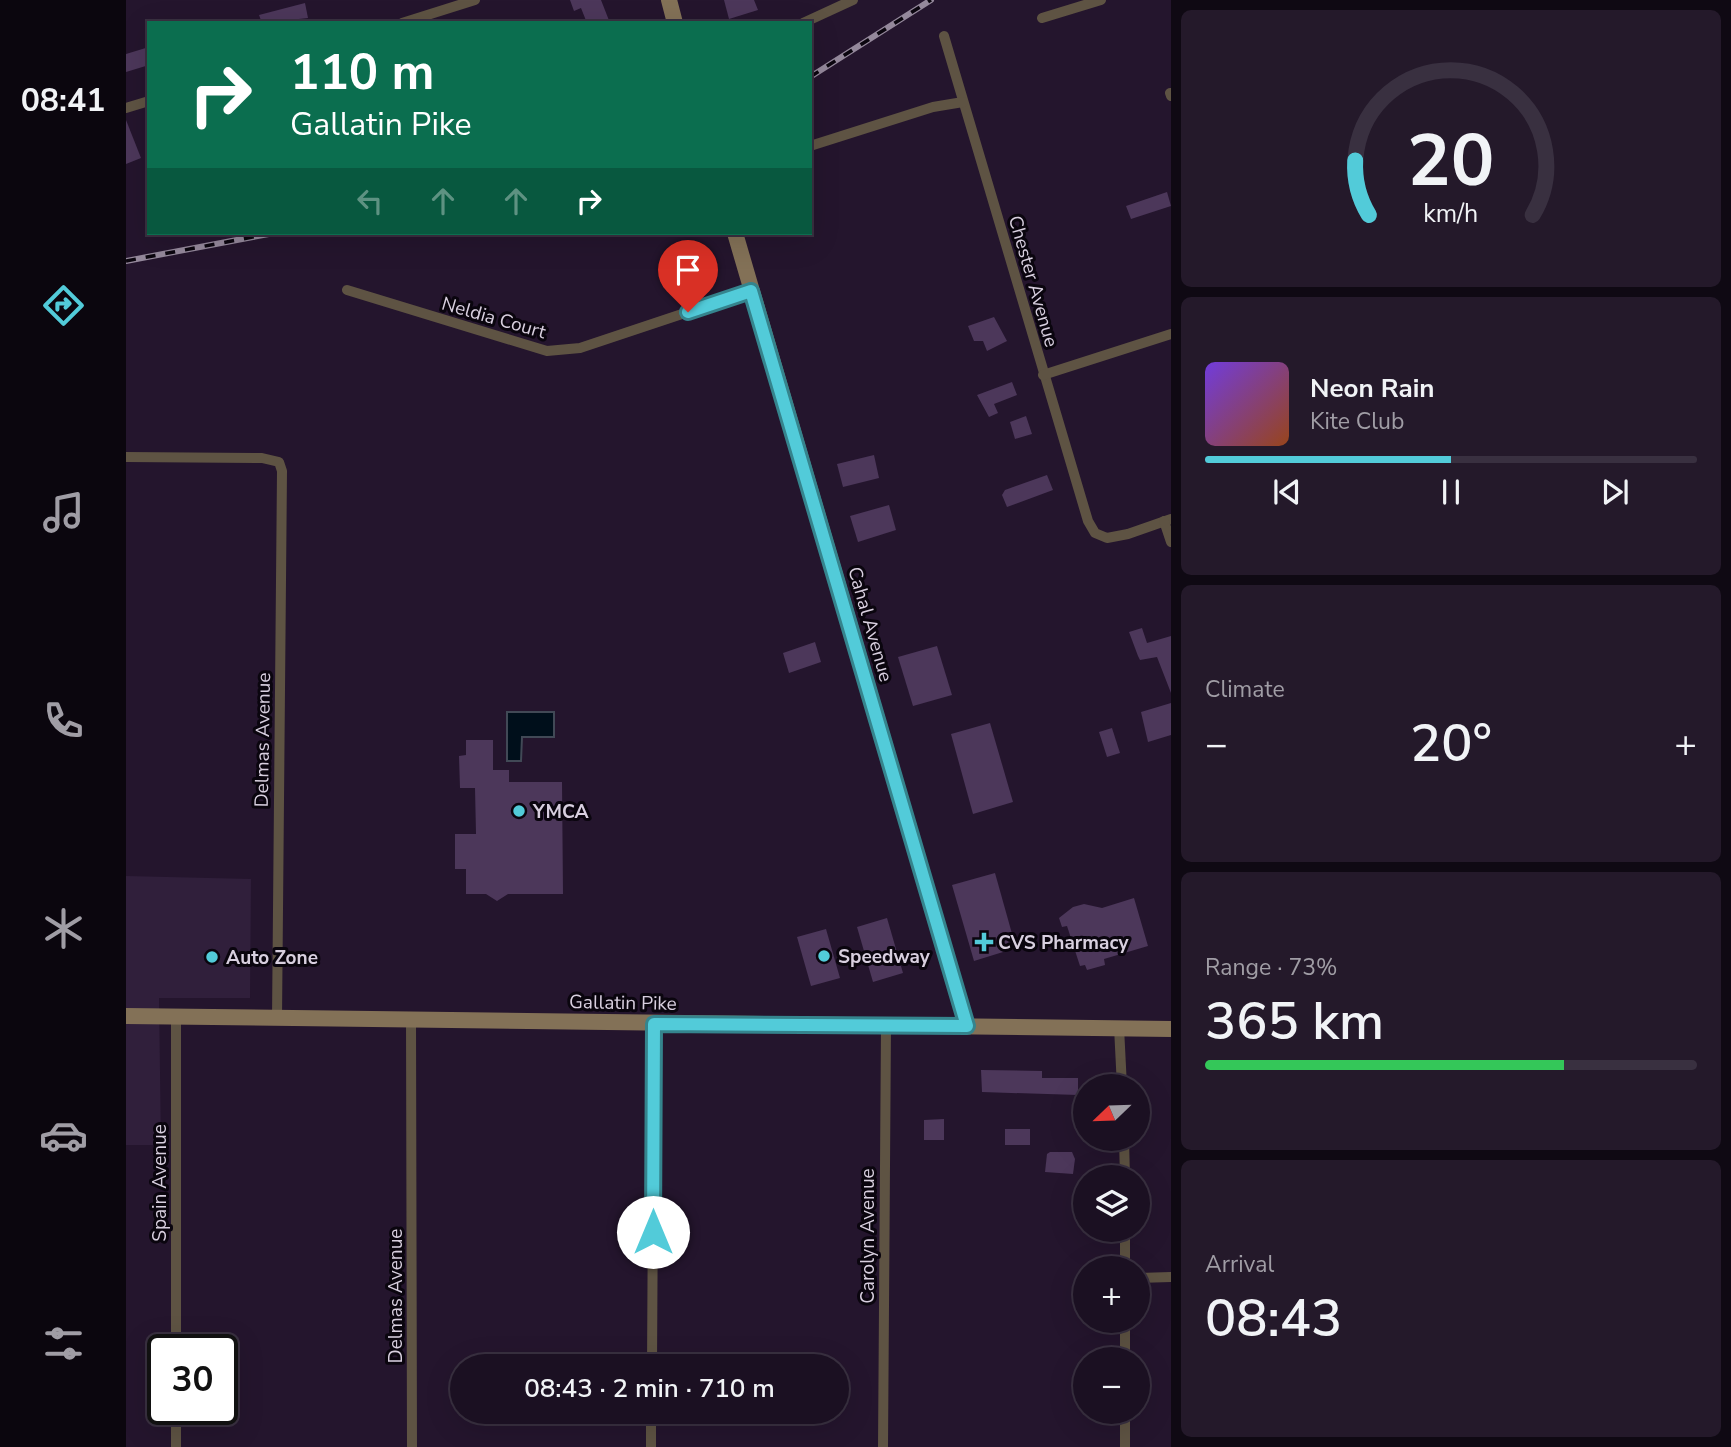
<!DOCTYPE html>
<html lang="en">
<head>
<meta charset="utf-8">
<style>
	:root { --surface:#1b1022; --page:#24192a; --text:#f1f3f6; --muted:#a09da5; --line:#393040; --accent:#52cbd9 }
	body { margin:0; font-family:"Nunito Sans",sans-serif; background:var(--page); color:var(--text); height:100vh; display:flex; flex-direction:column; font-size:26px; white-space:nowrap }
	* { box-sizing:border-box; margin:0 }
	p { font-size:23px; color:var(--muted) }
	.icon { flex:none; width:38px; height:38px; fill:none; stroke:currentColor; stroke-width:2; stroke-linecap:round; stroke-linejoin:round }
	.map { position:relative; flex:1; overflow:hidden }
	.details { display:flex; flex-direction:column; gap:10px; padding:10px; background:#0f0913; width:560px }
	.details>* { flex:none }
	.top-card { position:absolute; left:21px; top:21px; width:665px; height:214px; border-radius:0px; box-shadow:0 7px 28px #0002,0 0 0 2px var(--line); background:#0b6e4f; color:#fff; overflow:hidden }
	.needle { width:46px; rotate:247deg }
	.buttons { position:absolute; left:947px; top:1074px; display:grid; gap:14px }
	.buttons a { display:grid; place-items:center; width:77px; height:77px; border-radius:50%; background:var(--surface); box-shadow:0 7px 28px #0002,0 0 0 2px var(--line); font-size:35px }
	.speed { position:absolute; left:21px; top:1334px; display:flex; gap:14px; font-size:35px; font-weight:700; text-align:center }
	.speed>* { display:grid; place-content:center; width:91px; height:91px; border-radius:50%; background:var(--surface); box-shadow:0 7px 28px #0002,0 0 0 2px var(--line); line-height:1 }
	.speed .limit { border:4px solid #111; border-radius:10px; background:#fff; color:#111 }
	.pin { position:absolute; display:grid; place-items:center; width:60px; height:60px; color:#fff; margin:-72px -30px; border-radius:50% 50% 50% 0; rotate:-45deg; box-shadow:0 0 7px #0007 }
	.pin .icon { rotate:45deg }
	.me { position:absolute; width:77px; margin:-38px; rotate:0deg; stroke-linejoin:round; filter:drop-shadow(0 0 5px #0008) }
	.turn { display:flex; align-items:center; gap:24px; height:147px; padding:0 28px; font-size:32px }
	.turn .icon { width:91px; height:91px; stroke-width:2.5 }
	.turn b { display:block; font-size:49px; line-height:60px }
	.lanes { display:flex; align-items:center; height:66px; padding:0 28px; background:#0003; justify-content:center; gap:35px; direction:ltr }
	.lanes .off { opacity:.35 }
	.big { font-size:52px; font-weight:600; line-height:1.1 }
	.details .tile { flex:1; display:flex; flex-direction:column; justify-content:center; gap:10px; min-width:0; padding:0 24px; border-radius:10px; background:var(--page) }
	.details .dial { align-items:center; gap:0 }
	.dial svg { height:182px; overflow:visible; fill:none; stroke:var(--line); stroke-width:7; stroke-linecap:round; text-anchor:middle }
	.dial text { fill:var(--text); stroke:none }
	.song { display:flex; align-items:center; gap:21px }
	.cover { width:84px; height:84px; border-radius:10px; background:linear-gradient(135deg,hsl(260 70% 55%),hsl(20 70% 35%)) }
	.played { height:7px; border-radius:4px; background:linear-gradient(90deg,var(--accent) 50%,var(--line) 50%) }
	.keys { display:flex; justify-content:space-around; direction:ltr }
	.heat { display:flex; justify-content:space-between; align-items:center; font-size:38px; direction:ltr }
	.charge { height:10px; border-radius:5px; background:linear-gradient(90deg,#34c759 73%,var(--line) 0) }
	.trip { position:absolute; left:324px; top:1354px; width:399px; height:70px; border-radius:35px; background:var(--surface); box-shadow:0 7px 28px #0002,0 0 0 2px var(--line); font-weight:600; line-height:70px; text-align:center }
	main { display:flex; flex:1; min-height:0 }
	.tab-bar { display:flex; flex-direction:column; width:126px; justify-content:space-around; align-items:center; background:#0b060e; color:var(--muted) }
	.tab-bar .icon { width:49px; height:49px }
	.tab-bar .on { color:var(--accent) }
	.tab-bar b { font-size:32px; color:var(--text) }
	.map>svg:first-child { display:block }
</style>
</head>
<body>
<main>
<nav class="tab-bar">
<b>08:41</b>
<svg class="icon on" aria-label="directions" viewBox="0 0 24 24"><path d="M12 3l9 9-9 9-9-9zM9 14v-3h6M13 9l2 2-2 2"/></svg>
<svg class="icon" aria-label="music" viewBox="0 0 24 24"><path d="M9 18V5l10-2v13"/><circle cx="6" cy="18" r="3"/><circle cx="16" cy="16" r="3"/></svg>
<svg class="icon" aria-label="phone" viewBox="0 0 24 24"><path d="M5 4h4l2 5-3 2q2 4 5 5l2-3 5 2v4C11 20 4 13 5 4z"/></svg>
<svg class="icon" aria-label="climate" viewBox="0 0 24 24"><path d="M12 3v18M4 7l16 10M4 17L20 7"/></svg>
<svg class="icon" aria-label="car" viewBox="0 0 24 24"><path d="M5 17H2v-5l4-1 3-4h7l3 4 3 1v5h-3M9 17h6M6 11h13"/><circle cx="7" cy="17" r="2"/><circle cx="17" cy="17" r="2"/></svg>
<svg class="icon" aria-label="filters" viewBox="0 0 24 24"><path d="M4 7h16M4 17h16"/><circle cx="9" cy="7" r="2"/><circle cx="15" cy="17" r="2"/></svg>
</nav>
<div class="map">
<svg width="1045" height="1447" viewBox="0 0 1045 1447">
	<rect width="100%" height="100%" fill="#24152d"/>
	<path fill="#301f3b" d="M 0,876 L 125,879 L 124,998 L 33,998 L 35,1145 L 0,1145 Z"/>
	<path fill="#000f1b" stroke="#414956" stroke-width="2" d="M 381,712 L 428,712 L 428,737 L 396,737 L 395,761 L 381,761 Z"/>
	<g fill="#4c375a">
		<path d="M 444,0 L 475,0 L 484,23 L 461,23 L 455,8 L 448,11 Z"/>
		<path d="M 598,0 L 628,0 L 632,10 L 603,19 Z"/>
		<path d="M 179,3 L 182,18 L 136,23 L 133,15 Z"/>
		<path d="M 23,47 L 23,65 L 0,72 L 0,54 Z"/>
		<path d="M 0,120 L 15,158 L 0,164 Z"/>
		<path d="M 1041,192 L 1045,206 L 1005,219 L 1000,206 Z"/>
		<path d="M 868,317 L 881,341 L 861,351 L 857,341 L 848,341 L 842,326 Z"/>
		<path d="M 886,382 L 891,395 L 868,404 L 872,413 L 863,417 L 851,395 Z"/>
		<path d="M 900,416 L 906,434 L 889,439 L 884,422 Z"/>
		<path d="M 748,455 L 753,478 L 717,487 L 711,464 Z"/>
		<path d="M 921,475 L 927,490 L 881,507 L 876,495 L 879,490 Z"/>
		<path d="M 763,505 L 770,530 L 732,542 L 724,516 Z"/>
		<path d="M 1016,628 L 1021,643 L 1045,636 L 1045,693 L 1031,657 L 1014,660 L 1012,656 L 1003,632 Z"/>
		<path d="M 689,642 L 695,662 L 663,673 L 657,653 Z"/>
		<path d="M 811,646 L 826,695 L 787,706 L 772,657 Z"/>
		<path d="M 1045,703 L 1045,735 L 1022,742 L 1015,712 Z"/>
		<path d="M 864,723 L 887,802 L 847,814 L 825,734 Z"/>
		<path d="M 986,728 L 994,753 L 981,757 L 973,732 Z"/>
		<path d="M 340,740 L 367,740 L 367,770 L 383,770 L 383,782 L 436,782 L 437,894 L 382,894 L 371,901 L 360,894 L 340,894 L 340,869 L 329,869 L 329,834 L 350,834 L 349,788 L 334,788 L 333,756 L 340,755 Z"/>
		<path d="M 869,873 L 890,948 L 848,961 L 826,885 Z"/>
		<path d="M 1008,898 L 1022,946 L 978,959 L 979,965 L 961,970 L 959,965 L 954,966 L 941,926 L 936,927 L 933,918 L 947,907 L 958,904 L 976,908 Z"/>
		<path d="M 761,918 L 777,973 L 747,982 L 731,927 Z"/>
		<path d="M 700,929 L 714,978 L 685,986 L 671,937 Z"/>
		<path d="M 855,1070 L 916,1071 L 916,1078 L 952,1078 L 952,1095 L 856,1092 Z"/>
		<path d="M 818,1119 L 818,1140 L 798,1140 L 798,1120 Z"/>
		<rect x="879" y="1129" width="25" height="16"/>
		<path d="M 924,1152 L 946,1152 L 949,1159 L 947,1174 L 919,1172 L 921,1154 Z"/>
	</g>
	<g fill="none" stroke-linecap="round" stroke-linejoin="round">
		<g stroke="#5e5343" stroke-width="10">
			<path d="M 916,18 L 975,0"/>
			<path d="M 276,23 L 349,0"/>
			<path d="M 677,23 L 727,0"/>
			<path d="M 818,36 L 962,521 L 969,533 L 981,538 L 1002,534 L 1045,519"/>
			<path d="M 1044,93 L 1045,96"/>
			<path d="M 0,108 L 23,101"/>
			<path d="M 684,146 L 807,107 L 837,102"/>
			<path d="M 221,290 L 421,351 L 454,348 L 625,291"/>
			<path d="M 917,375 L 1045,334"/>
			<path d="M 0,457 L 136,458 L 153,462 L 156,471 L 151,1020"/>
			<path d="M 1038,521 L 1045,542"/>
			<path d="M 285,1019 L 286,1447"/>
			<path d="M 993,1027 L 996,1087"/>
			<path d="M 998,1139 L 999,1178"/>
			<path d="M 999,1230 L 999,1269"/>
			<path d="M 1012,1278 L 1045,1277"/>
			<path d="M 50,1349 L 50,1016"/>
			<path d="M 999,1360 L 999,1321"/>
			<path d="M 526,1367 L 528,1024"/>
			<path d="M 50,1447 L 50,1409"/>
			<path d="M 525,1447 L 525,1412"/>
			<path d="M 757,1447 L 760,1026"/>
			<path d="M 999,1447 L 999,1412"/>
		</g>
		<g stroke="#837157" stroke-width="16">
			<path d="M 543,0 L 549,23"/>
			<path d="M 609,233 L 841,1026"/>
			<path d="M 0,1016 L 1045,1029"/>
		</g>
		<defs>
			<g id="rail">
				<path d="M 684,77 L 805,0"/>
				<path d="M 0,261 L 148,233"/>
			</g>
		</defs>
		<use href="#rail" stroke="#94889b" stroke-width="6"/>
		<use href="#rail" stroke="#0a050e" stroke-width="3.5" stroke-dasharray="10" stroke-linecap="butt"/>
	</g>
	<g fill="none" stroke-linecap="round" stroke-linejoin="round">
		<defs>
			<path id="route" d="M 527,1232 L 528,1024 L 841,1026 L 625,291 L 562,312"/>
		</defs>
		<use href="#route" stroke="#35848d" stroke-width="18"/>
		<use href="#route" stroke="#52cbd9" stroke-width="12"/>
	</g>
	<g fill="#52cbd9" stroke="#0a050e" stroke-width="2.5">
		<circle cx="393" cy="811" r="7"/>
		<path d="M854.5 931.5h7v7h7v7h-7v7h-7v-7h-7v-7h7z"/>
		<circle cx="698" cy="956" r="7"/>
		<circle cx="86" cy="957" r="7"/>
	</g>
	<g text-anchor="middle" stroke-width="6" stroke-linejoin="round" paint-order="stroke">
		<g font-size="19" fill="#d8cfdf" stroke="#0a050e">
			<text transform="translate(908 281) rotate(74)" y="7">Chester Avenue</text>
			<text transform="translate(368 317) rotate(16)" y="7">Neldia Court</text>
			<text transform="translate(745 624) rotate(74)" y="7">Cahal Avenue</text>
			<text transform="translate(136 740) rotate(-89)" y="7">Delmas Avenue</text>
			<text transform="translate(497 1002) rotate(1)" y="7">Gallatin Pike</text>
			<text transform="translate(33 1183) rotate(-90)" y="7">Spain Avenue</text>
			<text transform="translate(741 1236) rotate(-90)" y="7">Carolyn Avenue</text>
			<text transform="translate(269 1296) rotate(-90)" y="7">Delmas Avenue</text>
		</g>
		<g font-size="19" font-weight="bold" fill="#d8cfdf" stroke="#0a050e" text-anchor="start">
			<text x="407" y="818">YMCA</text>
			<text x="872" y="949">CVS Pharmacy</text>
			<text x="712" y="963">Speedway</text>
			<text x="100" y="964">Auto Zone</text>
		</g>
	</g>
</svg>
<div class="buttons">
<a><svg class="needle" viewBox="-14 -14 28 28"><path d="M0-13l5 13h-10z" fill="#e53935"/><path d="M0 13l5-13h-10z" fill="#a09da5"/></svg></a>
<a><svg class="icon" aria-label="layers" viewBox="0 0 24 24"><path d="M12 4l9 5-9 5-9-5zM3 14l9 5 9-5"/></svg></a>
<a>+</a>
<a>−</a>
</div>
<div class="speed"><div class="limit">30</div></div>
<div class="pin" style="left:562px;top:312px;background:#d93025"><svg class="icon" aria-label="arrive" viewBox="0 0 24 24"><path d="M6 21V4h12l-3 4 3 4H6"/></svg></div>
<svg class="me" style="left:527px;top:1232px" viewBox="-20 -20 40 40"><circle r="19" fill="#fff"/><path d="M0-13L10 11 0 6-10 11z" fill="#52cbd9"/></svg>
<div class="trip">08:43 · 2 min · 710 m</div>
<div class="top-card">
<div class="turn"><svg class="icon" aria-label="right" viewBox="0 0 24 24"><path d="M7 20v-9h11M14 6l5 5-5 5"/></svg><div><b>110 m</b>Gallatin Pike</div></div>
<div class="lanes"><svg class="icon off" aria-label="left" viewBox="0 0 24 24"><path d="M17 20v-9H6M10 6l-5 5 5 5"/></svg><svg class="icon off" aria-label="ahead" viewBox="0 0 24 24"><path d="M12 20V5M6 11l6-6 6 6"/></svg><svg class="icon off" aria-label="ahead" viewBox="0 0 24 24"><path d="M12 20V5M6 11l6-6 6 6"/></svg><svg class="icon" aria-label="right" viewBox="0 0 24 24"><path d="M7 20v-9h11M14 6l5 5-5 5"/></svg></div>
</div>
</div>
<section class="details">
<div class="tile dial"><svg viewBox="0 0 100 80">
<path d="M14 69A42 42 0 1 1 86 69"/>
<path d="M14 69A42 42 0 0 1 8 45" stroke="#52cbd9"/>
<text x="50" y="56" font-size="32" font-weight="700">20</text>
<text x="50" y="72" font-size="11">km/h</text>
</svg></div>
<div class="tile">
<div class="song"><i class="cover"></i><div><b>Neon Rain</b><p>Kite Club</p></div></div>
<div class="played"></div>
<div class="keys"><svg class="icon" aria-label="previous" viewBox="0 0 24 24"><path d="M18 5L8 12l10 7zM5 5v14"/></svg><svg class="icon" aria-label="pause" viewBox="0 0 24 24"><path d="M8 5v14M16 5v14"/></svg><svg class="icon" aria-label="next" viewBox="0 0 24 24"><path d="M6 5l10 7-10 7zM19 5v14"/></svg></div>
</div>
<div class="tile"><p>Climate</p>
<div class="heat"><a>−</a><b class="big">20°</b><a>+</a></div>
</div>
<div class="tile"><p>Range · 73%</p><b class="big">365 km</b><div class="charge"></div></div>
<div class="tile"><p>Arrival</p><b class="big">08:43</b></div>
</section>
</main>
</body>
</html>
